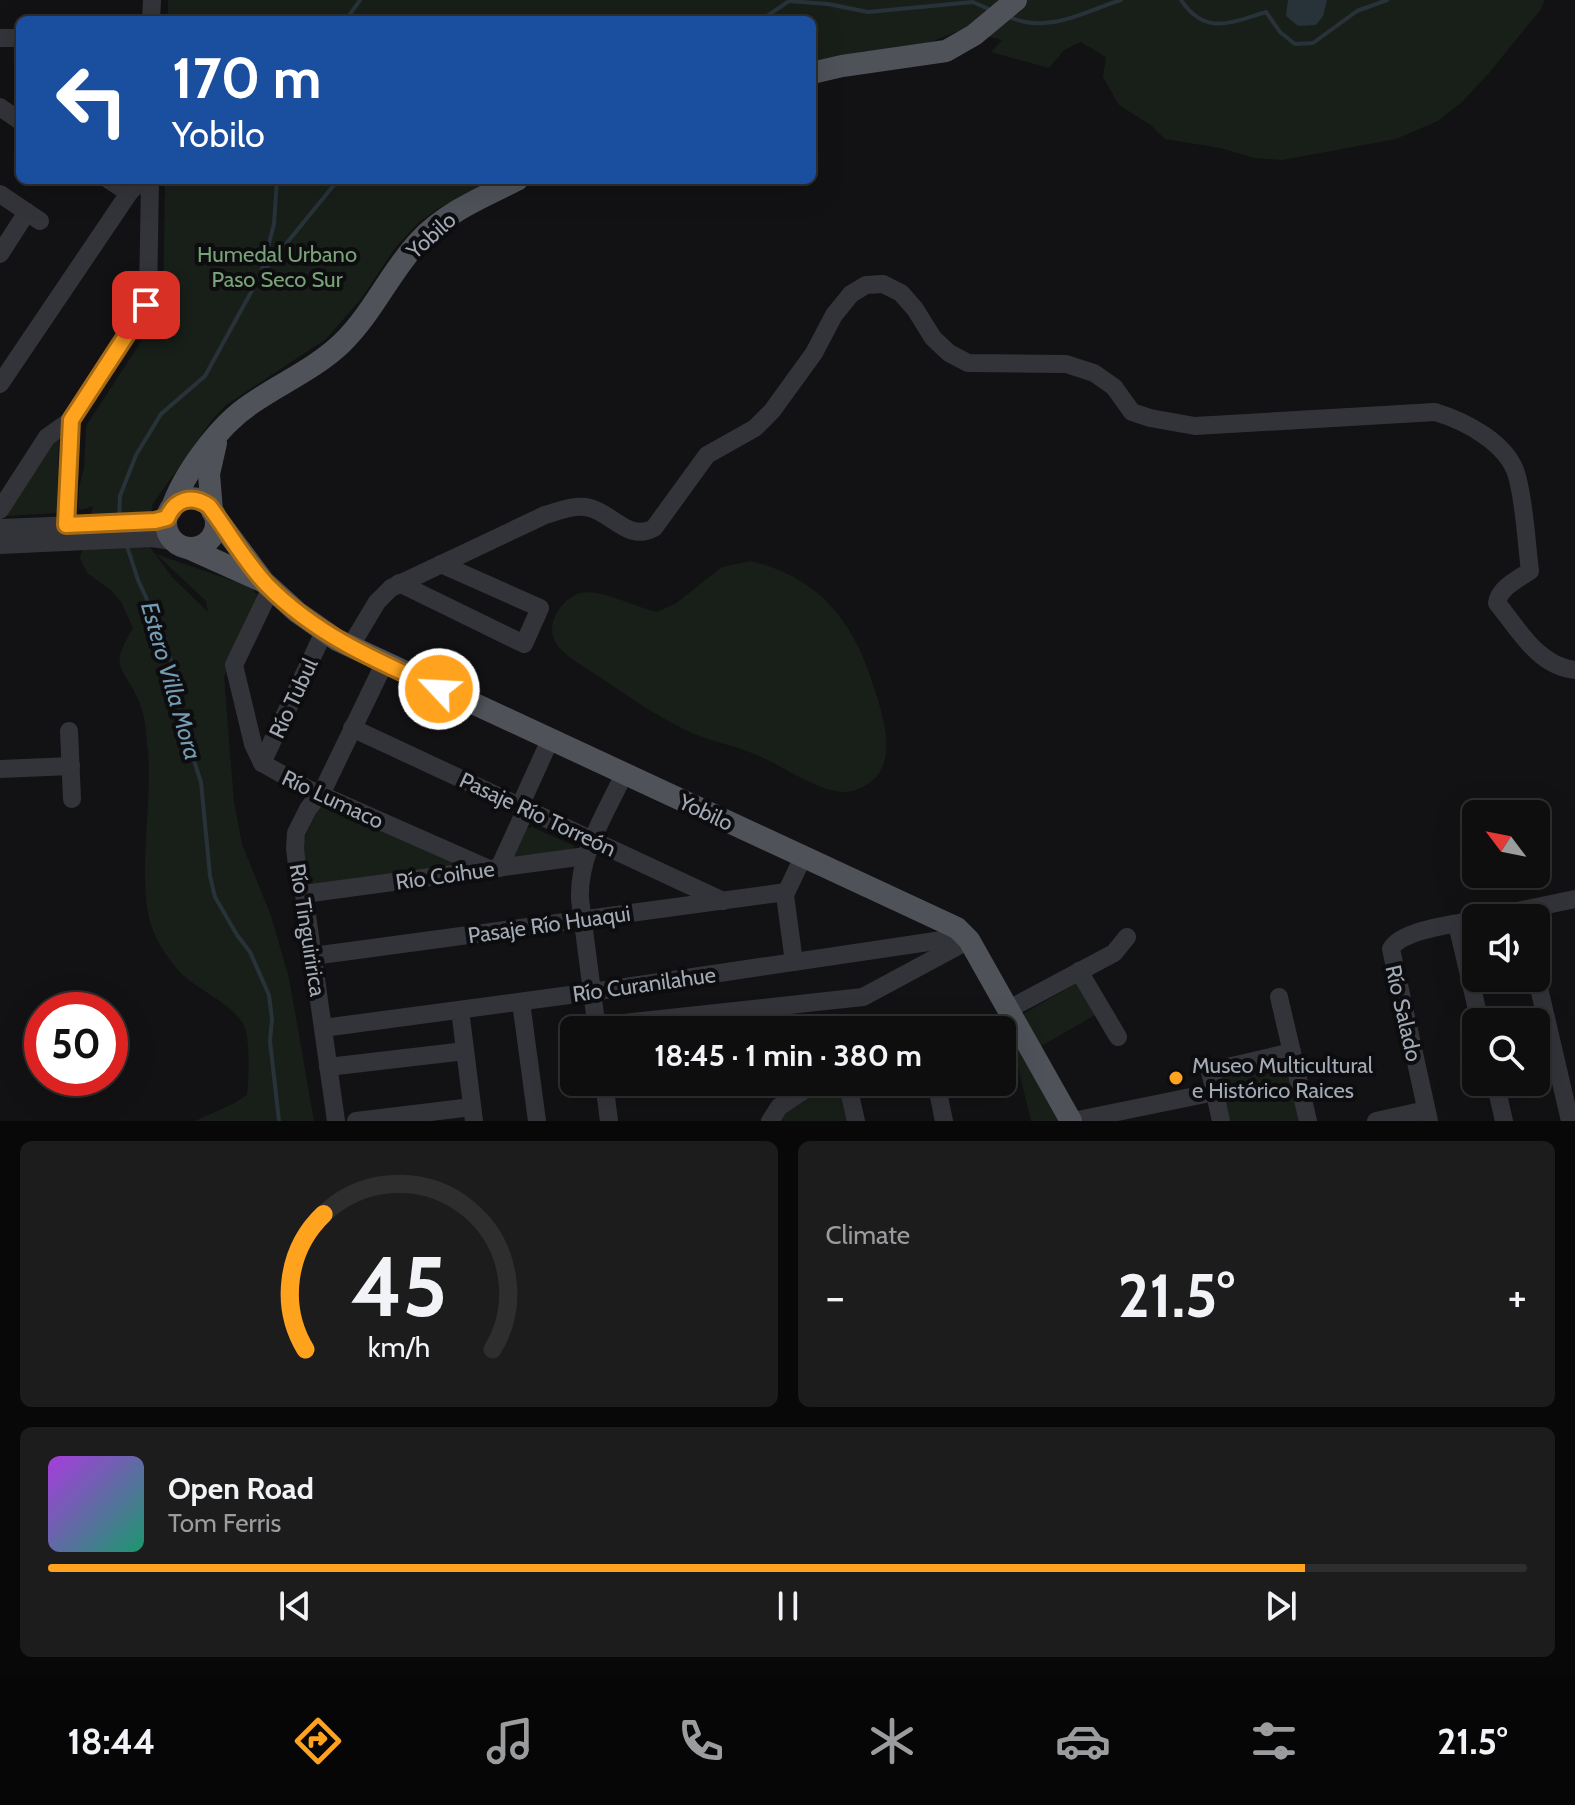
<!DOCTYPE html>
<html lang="en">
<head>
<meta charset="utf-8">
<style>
	:root { --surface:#0e0e0f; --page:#1c1c1d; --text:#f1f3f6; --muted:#9b9c9e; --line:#2e2e2f; --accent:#ffa31f }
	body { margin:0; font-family:Cabin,sans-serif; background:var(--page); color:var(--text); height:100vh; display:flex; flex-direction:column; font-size:30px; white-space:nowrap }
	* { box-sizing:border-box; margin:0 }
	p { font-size:26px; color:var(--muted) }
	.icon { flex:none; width:44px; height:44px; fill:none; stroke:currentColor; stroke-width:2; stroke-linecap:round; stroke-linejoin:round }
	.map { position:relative; height:1121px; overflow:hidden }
	.drawer { display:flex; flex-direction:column; gap:20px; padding:20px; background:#080808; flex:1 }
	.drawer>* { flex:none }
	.hud { position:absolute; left:16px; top:16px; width:800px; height:168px; border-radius:12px; box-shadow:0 8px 32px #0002,0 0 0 2px var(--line); background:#1a4fa0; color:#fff; overflow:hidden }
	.needle { width:52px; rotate:302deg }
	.tools { position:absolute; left:1462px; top:800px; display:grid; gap:16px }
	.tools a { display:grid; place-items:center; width:88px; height:88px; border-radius:12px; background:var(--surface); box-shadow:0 8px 32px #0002,0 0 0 2px var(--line); font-size:40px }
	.speed { position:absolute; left:24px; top:992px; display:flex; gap:16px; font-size:40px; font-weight:700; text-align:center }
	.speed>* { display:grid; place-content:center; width:104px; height:104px; border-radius:50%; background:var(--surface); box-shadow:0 8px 32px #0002,0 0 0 2px var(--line); line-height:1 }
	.speed .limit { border:12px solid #d22; background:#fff; color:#111 }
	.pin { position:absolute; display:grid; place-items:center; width:68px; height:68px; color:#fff; margin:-34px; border-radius:16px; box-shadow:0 4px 12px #0006 }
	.me { position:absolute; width:88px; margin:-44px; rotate:295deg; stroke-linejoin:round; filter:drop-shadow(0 0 6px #0008) }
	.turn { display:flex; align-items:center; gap:28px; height:168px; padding:0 24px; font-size:36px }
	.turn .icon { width:104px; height:104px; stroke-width:2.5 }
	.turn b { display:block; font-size:56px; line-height:68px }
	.big { font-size:60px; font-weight:800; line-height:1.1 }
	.drawer .card { flex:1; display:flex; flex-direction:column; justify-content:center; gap:12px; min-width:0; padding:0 28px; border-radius:12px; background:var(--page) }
	.drawer .dial { align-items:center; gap:0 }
	.dial svg { height:208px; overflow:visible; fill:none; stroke:var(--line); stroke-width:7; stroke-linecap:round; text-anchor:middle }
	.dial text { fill:var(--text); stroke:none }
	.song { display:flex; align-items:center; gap:24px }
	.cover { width:96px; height:96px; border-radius:12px; background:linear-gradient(135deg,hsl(280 70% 55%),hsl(160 70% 35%)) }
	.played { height:8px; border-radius:4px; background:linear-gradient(90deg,var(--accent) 85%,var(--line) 85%) }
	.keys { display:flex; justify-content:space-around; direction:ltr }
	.heat { display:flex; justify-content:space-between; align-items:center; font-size:44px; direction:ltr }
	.drawer .tiles { flex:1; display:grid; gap:20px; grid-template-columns:1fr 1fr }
	.card:last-child { grid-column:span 2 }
	.trip { position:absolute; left:560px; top:1016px; width:456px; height:80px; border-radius:12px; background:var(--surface); box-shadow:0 8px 32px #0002,0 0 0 2px var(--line); font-weight:800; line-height:80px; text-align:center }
	.dock { display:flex; height:128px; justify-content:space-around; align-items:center; background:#060606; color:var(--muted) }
	.dock .icon { width:56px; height:56px }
	.dock .selected { color:var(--accent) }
	.dock b { font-size:36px; color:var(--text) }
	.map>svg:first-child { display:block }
</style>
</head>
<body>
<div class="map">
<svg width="1575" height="1121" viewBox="0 0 1575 1121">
	<rect width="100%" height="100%" fill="#121214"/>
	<g fill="#181f19">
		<path d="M 168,0 L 1545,0 L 1541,9 L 1489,73 L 1462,102 L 1438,121 L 1396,139 L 1282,160 L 1255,158 L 1220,148 L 1165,139 L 1152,126 L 1119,105 L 1103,77 L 1106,57 L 1081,42 L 1064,50 L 1049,68 L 991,52 L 1002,40 L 961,30 L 908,51 L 866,51 L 812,62 L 812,20 L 168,20 Z"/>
		<path d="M 165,180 L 497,180 L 439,208 L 417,224 L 395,248 L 361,299 L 326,339 L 226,405 L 212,420 L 152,505 L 150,547 L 172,577 L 208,612 L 206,601 L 156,554 L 248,586 L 257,594 L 256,604 L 224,677 L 234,802 L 242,844 L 271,916 L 289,978 L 314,1121 L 195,1121 L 235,1103 L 247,1095 C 249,1080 250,1043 245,1028 C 236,1005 197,990 181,973 C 171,963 159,945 154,933 C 135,889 153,802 148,752 C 146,736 146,718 140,704 C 124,664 107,672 133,628 L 121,602 L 112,591 L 87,573 L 80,558 L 93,506 L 81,510 L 78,508 L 79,487 L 84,469 L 86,426 L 163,308 Z"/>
		<path d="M 59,437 L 57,513 L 6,516 L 49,442 Z"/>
		<path d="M 751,561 C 823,579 856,625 876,694 C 885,722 897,764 869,783 C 859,790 847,794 835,791 C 805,784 780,764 752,753 C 733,745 713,742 694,734 C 661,719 631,698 601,678 C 587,668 568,659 557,645 C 543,626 561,598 581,593 C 599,588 638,608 657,612 L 675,604 L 722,567 Z"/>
		<path d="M 321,802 L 464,867 L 309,889 L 303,842 Z"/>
		<path d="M 532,827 L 574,846 L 570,855 L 510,858 L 524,829 Z"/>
		<path d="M 1079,982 L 1097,1014 L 1041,1046 L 1023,1014 Z"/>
		<path d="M 1010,1035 L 1017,1036 L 1060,1121 L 1031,1121 Z"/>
		<path d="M 1280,1060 L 1290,1064 L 1303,1121 L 1225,1121 L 1216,1078 Z"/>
		<path d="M 830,1082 L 843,1082 L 851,1121 L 775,1121 Z"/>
	</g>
	<path fill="#273339" d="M 1288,0 L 1327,0 L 1323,16 L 1316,25 L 1298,26 L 1286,16 Z"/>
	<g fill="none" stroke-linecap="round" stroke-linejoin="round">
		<g stroke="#273339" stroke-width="4">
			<path d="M 1181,0 C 1205,36 1230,23 1266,12 L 1280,32 L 1295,44 L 1313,43 L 1357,11 L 1387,0"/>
			<path d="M 1009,17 C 1050,34 1082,12 1121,0"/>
			<path d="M 346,20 L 360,0"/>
			<path d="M 761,20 L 789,1 L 828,4 L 868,12 L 973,2 L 993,11"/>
			<path d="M 264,271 L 338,180"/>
			<path d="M 119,519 L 120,496 L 136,455 L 161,414 L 205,376 L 261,274 L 274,224 L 277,180"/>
			<path d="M 126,543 L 138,580 L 165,639 L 171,662 L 180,718 L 201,782 L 210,876 L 215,897 L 237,935 L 250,952 L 269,995 L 272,1019 L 270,1041 L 279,1121"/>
		</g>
		<g stroke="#33343a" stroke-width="18">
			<path d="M 151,20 L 152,0"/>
			<path d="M 0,38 L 20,38"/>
			<path d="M 0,107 L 20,121"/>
			<path d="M 109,180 L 129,193"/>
			<path d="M 0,194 L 40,221"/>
			<path d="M 0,254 L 27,212"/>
			<path d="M 0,384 L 129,193 L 142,180"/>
			<path d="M 0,510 L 47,437 L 71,420"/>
			<path d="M 0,528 L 150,522 L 167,518"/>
			<path d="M 67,542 L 71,420 L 139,318 L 148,297 L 150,180"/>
			<path d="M 0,545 L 151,538 L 173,541"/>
			<path d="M 399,583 L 524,644 L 540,608 L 441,564"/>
			<path d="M 271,588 L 234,665 L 253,744 L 262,763 L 308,789 L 489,869"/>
			<path d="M 350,647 L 377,602 L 391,588 L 545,515 C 559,511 575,504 590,508 C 613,514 629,542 654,528 L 707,455 L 755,428 L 772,411 L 814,353 L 834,315 L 851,294 L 866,285 L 883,284 L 901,293 L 915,309 L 933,338 L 949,353 L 968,363 L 1066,364 L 1094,373 L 1114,387 L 1132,412 L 1150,418 L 1195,426 L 1435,412 C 1465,421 1508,443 1517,476 C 1525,506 1526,540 1530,571 C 1518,579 1499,588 1497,603 C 1519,630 1538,666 1575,670"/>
			<path d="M 352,728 L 723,901"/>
			<path d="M 69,731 L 72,799"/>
			<path d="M 262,763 L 324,632"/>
			<path d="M 0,769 L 71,766"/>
			<path d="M 520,806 L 550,740"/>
			<path d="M 499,868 L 526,809"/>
			<path d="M 304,894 L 586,856"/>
			<path d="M 1484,918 L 1575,899"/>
			<path d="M 1457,924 L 1480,1022"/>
			<path d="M 313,956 L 786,892"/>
			<path d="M 794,962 L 785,895 L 803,857"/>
			<path d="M 1079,971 L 1118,1037"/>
			<path d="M 1536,975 L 1570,1121"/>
			<path d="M 1279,997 L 1308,1121"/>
			<path d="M 521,1002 L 537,1121"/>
			<path d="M 1009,1009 L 1114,953 L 1127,937"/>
			<path d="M 460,1010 L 474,1121"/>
			<path d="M 596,1026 L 863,997 L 969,940"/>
			<path d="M 323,1028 L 592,992 L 942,940 L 963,932"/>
			<path d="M 597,1030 L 580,899 C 578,855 606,813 624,774"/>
			<path d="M 990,1030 L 1017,1024"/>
			<path d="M 328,1067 L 465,1051"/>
			<path d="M 604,1082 L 609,1121"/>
			<path d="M 847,1082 L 856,1121"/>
			<path d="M 936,1082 L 944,1121"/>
			<path d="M 1495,1082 L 1504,1121"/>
			<path d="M 605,1087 L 649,1082"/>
			<path d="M 336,1121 L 304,894 L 299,884 L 295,848 L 296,833 L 308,809 L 324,788 L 384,664"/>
			<path d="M 356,1121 L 472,1107"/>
			<path d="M 770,1121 L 779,1107 L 816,1082"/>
			<path d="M 1073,1121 L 1215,1092"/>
			<path d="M 1221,1121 L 1210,1071 L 1292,1052"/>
			<path d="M 1376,1121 L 1426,1110"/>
			<path d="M 1429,1121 L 1391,949 C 1401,930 1455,924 1476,920"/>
		</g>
		<g stroke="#4f5259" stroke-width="22">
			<path d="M 812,73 L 842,66 L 946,51 L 974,35 L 1016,0"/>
			<circle cx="191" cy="523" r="25"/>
			<path d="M 171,510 C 183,474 219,425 251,404 C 281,383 315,369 342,343 C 373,313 390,272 419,241 C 446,212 483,197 517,180"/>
			<path d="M 212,511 L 209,474 L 216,443"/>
			<path d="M 215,516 L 264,582 L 297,612 L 337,640 L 957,928 L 969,940 L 1071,1121"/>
			<path d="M 188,548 L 264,582"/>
		</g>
	</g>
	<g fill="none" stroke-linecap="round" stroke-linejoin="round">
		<defs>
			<path id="route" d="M 146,305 L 71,420 L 66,525 L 155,521 L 167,518 C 175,499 192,494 209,506 C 228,531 245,562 267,585 C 316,635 377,661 439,689"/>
		</defs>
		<use href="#route" stroke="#a66a14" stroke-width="20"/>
		<use href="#route" stroke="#ffa31f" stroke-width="14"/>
	</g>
	<circle fill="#ffa31f" stroke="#0d0d0f" stroke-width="3" cx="1176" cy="1078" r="8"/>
	<g text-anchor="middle" stroke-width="8" stroke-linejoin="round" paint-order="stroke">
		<g font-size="22" fill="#a2aab6" stroke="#0d0d0f">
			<text transform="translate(431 235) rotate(-42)" y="8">Yobilo</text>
			<text transform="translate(293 698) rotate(-65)" y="8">Río Tubul</text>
			<text transform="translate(333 799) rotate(25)" y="8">Río Lumaco</text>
			<text transform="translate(706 812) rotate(25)" y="8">Yobilo</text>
			<text transform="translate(538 814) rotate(25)" y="8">Pasaje Río Torreón</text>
			<text transform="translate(445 875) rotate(-8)" y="8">Río Coihue</text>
			<text transform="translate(549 924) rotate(-8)" y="8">Pasaje Río Huaqui</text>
			<text transform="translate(308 930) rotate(81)" y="8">Río Tinguiririca</text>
			<text transform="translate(644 984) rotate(-8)" y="8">Río Curanilahue</text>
			<text transform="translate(1404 1013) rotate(77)" y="8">Río Salado</text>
		</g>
		<g font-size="22" fill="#78a377" stroke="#0d0d0f">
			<text x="277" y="262">Humedal Urbano<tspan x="277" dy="25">Paso Seco Sur</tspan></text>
		</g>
		<g font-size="22" fill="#a2aab6" stroke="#0d0d0f" text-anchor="start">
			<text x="1192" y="1073">Museo Multicultural<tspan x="1192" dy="25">e Histórico Raices</tspan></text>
		</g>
		<g font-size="24" font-style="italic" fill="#759cb5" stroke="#0d0d0f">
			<text transform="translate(171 681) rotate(74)" y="8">Estero Villa Mora</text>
		</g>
	</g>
</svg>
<div class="tools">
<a><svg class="needle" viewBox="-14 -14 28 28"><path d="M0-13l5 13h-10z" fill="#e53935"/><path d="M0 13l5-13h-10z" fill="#9b9c9e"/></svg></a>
<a><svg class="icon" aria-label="sound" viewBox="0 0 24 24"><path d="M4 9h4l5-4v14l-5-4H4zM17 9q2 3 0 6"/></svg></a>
<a><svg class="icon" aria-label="search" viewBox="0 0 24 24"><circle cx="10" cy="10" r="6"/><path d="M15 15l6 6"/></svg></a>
</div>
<div class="speed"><div class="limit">50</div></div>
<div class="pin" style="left:146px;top:305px;background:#d93025"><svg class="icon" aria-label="arrive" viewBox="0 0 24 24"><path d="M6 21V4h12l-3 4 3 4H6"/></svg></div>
<svg class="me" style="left:439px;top:689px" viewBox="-20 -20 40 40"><circle r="17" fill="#ffa31f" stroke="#fff" stroke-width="3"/><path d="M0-11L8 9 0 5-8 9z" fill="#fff"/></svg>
<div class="trip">18:45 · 1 min · 380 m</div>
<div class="hud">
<div class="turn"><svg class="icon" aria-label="left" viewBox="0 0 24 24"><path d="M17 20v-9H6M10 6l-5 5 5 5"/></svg><div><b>170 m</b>Yobilo</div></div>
</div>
</div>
<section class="drawer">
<div class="tiles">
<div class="card dial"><svg viewBox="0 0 100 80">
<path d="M14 69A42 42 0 1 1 86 69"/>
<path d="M14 69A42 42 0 0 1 21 17" stroke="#ffa31f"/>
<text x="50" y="56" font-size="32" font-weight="700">45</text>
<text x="50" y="72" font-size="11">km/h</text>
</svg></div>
<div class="card"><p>Climate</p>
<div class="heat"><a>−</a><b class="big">21.5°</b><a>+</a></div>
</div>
<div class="card">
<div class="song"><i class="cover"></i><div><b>Open Road</b><p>Tom Ferris</p></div></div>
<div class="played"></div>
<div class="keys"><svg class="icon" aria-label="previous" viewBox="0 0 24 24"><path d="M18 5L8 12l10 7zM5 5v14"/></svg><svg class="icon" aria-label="pause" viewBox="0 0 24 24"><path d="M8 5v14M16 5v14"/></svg><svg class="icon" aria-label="next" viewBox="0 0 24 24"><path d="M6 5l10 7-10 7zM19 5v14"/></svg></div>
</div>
</div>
</section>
<nav class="dock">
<b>18:44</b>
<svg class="icon selected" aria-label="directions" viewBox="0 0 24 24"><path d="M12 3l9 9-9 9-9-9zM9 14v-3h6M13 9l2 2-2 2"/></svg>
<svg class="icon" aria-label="music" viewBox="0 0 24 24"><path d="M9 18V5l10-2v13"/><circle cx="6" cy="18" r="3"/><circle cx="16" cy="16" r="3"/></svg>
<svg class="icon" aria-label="phone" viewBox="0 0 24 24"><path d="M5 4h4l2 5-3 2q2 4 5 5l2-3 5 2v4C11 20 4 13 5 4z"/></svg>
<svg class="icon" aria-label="climate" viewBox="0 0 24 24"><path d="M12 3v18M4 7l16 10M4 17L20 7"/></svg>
<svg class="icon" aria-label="car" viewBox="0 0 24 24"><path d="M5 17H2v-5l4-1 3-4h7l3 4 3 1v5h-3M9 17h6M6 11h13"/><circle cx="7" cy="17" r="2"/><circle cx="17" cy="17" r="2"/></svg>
<svg class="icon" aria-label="filters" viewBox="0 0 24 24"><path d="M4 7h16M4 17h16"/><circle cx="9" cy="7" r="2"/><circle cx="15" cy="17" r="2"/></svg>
<b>21.5°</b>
</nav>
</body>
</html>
